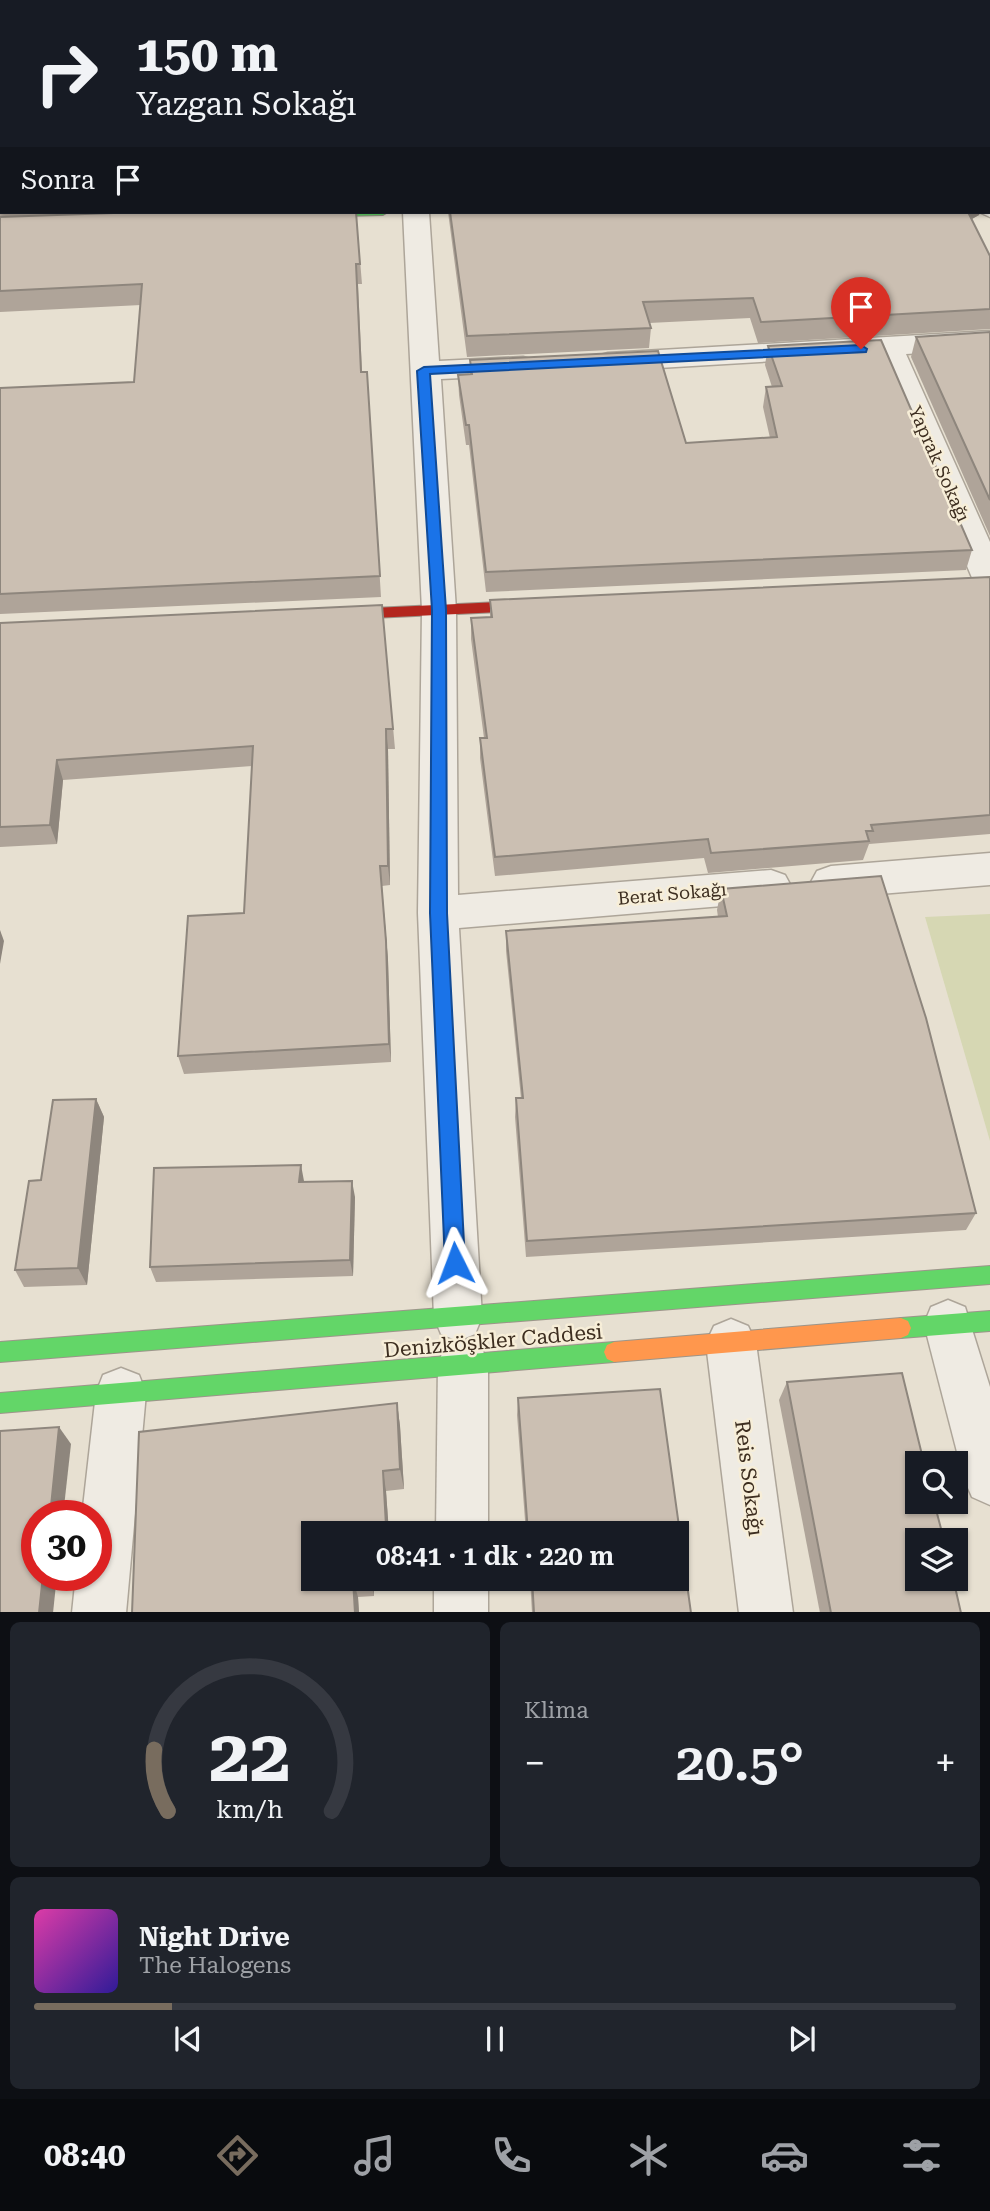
<!DOCTYPE html>
<html lang="tr">
<head>
<meta charset="utf-8">
<style>
	:root { --surface:#171b24; --page:#20242c; --text:#f1f3f6; --muted:#9ea1a6; --line:#363941; --accent:#786c5e }
	body { margin:0; font-family:"Roboto Serif",serif; background:var(--page); color:var(--text); height:100vh; display:flex; flex-direction:column; font-size:26px; white-space:nowrap }
	* { box-sizing:border-box; margin:0 }
	p { font-size:23px; color:var(--muted) }
	.icon { flex:none; width:38px; height:38px; fill:none; stroke:currentColor; stroke-width:2; stroke-linecap:round; stroke-linejoin:round }
	.map { position:relative; height:1612px; overflow:hidden }
	.details { display:flex; flex-direction:column; gap:10px; padding:10px; background:#0d0f14; flex:1 }
	.details>* { flex:none }
	.guide { position:absolute; left:0px; top:0px; width:990px; height:214px; box-shadow:0 2px 5px #0004; background:#171b24; color:var(--text); overflow:hidden }
	.controls { position:absolute; left:905px; top:1451px; display:grid; gap:14px }
	.controls a { display:grid; place-items:center; width:63px; height:63px; border-radius:0px; background:var(--surface); box-shadow:0 2px 5px #0004; font-size:35px }
	.speed { position:absolute; left:21px; top:1500px; display:flex; gap:14px; font-size:35px; font-weight:700; text-align:center }
	.speed>* { display:grid; place-content:center; width:91px; height:91px; border-radius:50%; background:var(--surface); box-shadow:0 2px 5px #0004; line-height:1 }
	.speed .limit { border:10px solid #d22; background:#fff; color:#111 }
	.pin { position:absolute; display:grid; place-items:center; width:60px; height:60px; color:#fff; margin:-72px -30px; border-radius:50% 50% 50% 0; rotate:-45deg; box-shadow:0 0 7px #0007 }
	.pin .icon { rotate:45deg }
	.me { position:absolute; width:77px; margin:-38px; rotate:357deg; stroke-linejoin:round; filter:drop-shadow(0 0 5px #0008) }
	.turn { display:flex; align-items:center; gap:24px; height:147px; padding:0 21px; font-size:32px }
	.turn .icon { width:91px; height:91px; stroke-width:2.5 }
	.turn b { display:block; font-size:49px; line-height:60px }
	.then { display:flex; align-items:center; height:66px; padding:0 21px; background:#0003; gap:14px; font-size:26px }
	.big { font-size:52px; font-weight:600; line-height:1.1 }
	.details .tile { flex:1; display:flex; flex-direction:column; justify-content:center; gap:10px; min-width:0; padding:0 24px; border-radius:10px; background:var(--page) }
	.details .dial { align-items:center; gap:0 }
	.dial svg { height:182px; overflow:visible; fill:none; stroke:var(--line); stroke-width:7; stroke-linecap:round; text-anchor:middle }
	.dial text { fill:var(--text); stroke:none }
	.song { display:flex; align-items:center; gap:21px }
	.cover { width:84px; height:84px; border-radius:10px; background:linear-gradient(135deg,hsl(320 70% 55%),hsl(250 70% 35%)) }
	.played { height:7px; border-radius:4px; background:linear-gradient(90deg,var(--accent) 15%,var(--line) 15%) }
	.keys { display:flex; justify-content:space-around; direction:ltr }
	.heat { display:flex; justify-content:space-between; align-items:center; font-size:38px; direction:ltr }
	.details .tiles { flex:1; display:grid; gap:10px; grid-template-columns:1fr 1fr }
	.tile:last-child { grid-column:span 2 }
	.trip { position:absolute; left:301px; top:1521px; width:388px; height:70px; border-radius:0px; background:var(--surface); box-shadow:0 2px 5px #0004; font-weight:600; line-height:70px; text-align:center }
	.dock { display:flex; height:112px; justify-content:space-around; align-items:center; background:#090b0e; color:var(--muted) }
	.dock .icon { width:49px; height:49px }
	.dock .selected { color:var(--accent) }
	.dock b { font-size:32px; color:var(--text) }
	.map>svg:first-child { display:block }
</style>
</head>
<body>
<div class="map">
<svg width="990" height="1613" viewBox="0 0 990 1613">
	<rect width="100%" height="100%" fill="#e7e0d1"/>
	<path fill="#d6d7b3" d="M 990,914 L 990,1141 L 925,917 Z"/>
	<g fill="none" stroke-linecap="round" stroke-linejoin="round">
		<defs>
			<g id="street">
				<path d="M 989,198 L 990,198 L 990,217 L 979,212 L 989,212 Z"/>
				<path d="M 403,212 L 429,212 L 439,361 L 523,357 L 534,360 L 538,366 L 534,372 L 523,375 L 441,379 L 456,610 L 458,895 L 771,870 L 785,875 L 791,886 L 785,897 L 771,902 L 459,928 L 482,1317 L 475,1334 L 458,1341 L 441,1334 L 434,1317 L 418,913 L 422,610 Z"/>
				<path d="M 990,331 L 990,349 L 906,354 L 990,542 L 990,592 L 978,588 L 973,580 L 877,355 L 608,371 L 597,368 L 593,362 L 597,356 L 608,353 Z"/>
				<path d="M 990,853 L 990,885 L 831,898 L 817,893 L 811,882 L 817,871 L 831,866 Z"/>
				<path d="M 948,1300 L 965,1307 L 990,1387 L 990,1505 L 972,1497 L 964,1479 L 924,1324 L 931,1307 Z"/>
				<path d="M 731,1319 L 748,1326 L 756,1343 L 793,1613 L 739,1613 L 706,1343 L 714,1326 Z"/>
				<path d="M 463,1339 L 481,1346 L 488,1364 L 488,1533 L 436,1533 L 438,1364 L 445,1346 Z"/>
				<path d="M 121,1368 L 139,1375 L 146,1393 L 126,1613 L 72,1613 L 76,1575 L 96,1575 L 96,1516 L 82,1516 L 96,1393 L 103,1375 Z"/>
				<rect x="434" y="1578" width="54" height="35"/>
			</g>
			<g id="fast">
				<path d="M 303,212 L 388,212 L 383,215 L 299,217 L 298,215 Z"/>
				<path d="M 990,1266 L 990,1284 L 0,1362 L 0,1342 Z"/>
				<path d="M 990,1311 L 990,1331 L 901,1338 L 894,1335 L 891,1328 L 894,1321 L 901,1318 Z"/>
				<path d="M 614,1342 L 621,1345 L 624,1352 L 621,1359 L 614,1362 L 0,1413 L 0,1393 Z"/>
			</g>
			<path id="slow" d="M 901,1318 L 908,1321 L 911,1328 L 908,1335 L 901,1338 L 614,1362 L 607,1359 L 604,1352 L 607,1345 L 614,1342 Z"/>
			<path id="jam" d="M 540,600 L 547,605 L 540,610 L 331,620 L 324,615 L 331,610 Z"/>
		</defs>
		<use href="#street" stroke="#ada599" stroke-width="3"/>
		<use href="#fast" stroke="#9c958a" stroke-width="2"/>
		<use href="#slow" stroke="#9c958a" stroke-width="2"/>
		<use href="#jam" stroke="#9c958a" stroke-width="2"/>
		<use href="#street" fill="#efebe3" fill-rule="evenodd"/>
		<use href="#fast" fill="#63d668" fill-rule="evenodd"/>
		<use href="#slow" fill="#ff974d" fill-rule="evenodd"/>
		<use href="#jam" fill="#b3261e" fill-rule="evenodd"/>
	</g>
	<g fill="#afa499">
		<path d="M 0,0 L 990,0 L 990,196 L 989,200 L 989,2 L 2,2 L 2,212 L 127,212 L 0,217 Z"/>
		<path d="M 356,212 L 362,284 L 358,284 L 362,372 L 367,372 L 381,597 L 0,614 L 0,388 L 134,382 L 141,305 L 0,312 L 0,217 Z"/>
		<path d="M 448,212 L 980,212 L 979,215 L 971,219 L 990,256 L 990,329 L 758,343 L 750,318 L 649,323 L 651,328 L 649,348 L 467,357 Z"/>
		<path d="M 990,332 L 990,536 L 911,357 L 916,337 Z"/>
		<path d="M 768,346 L 972,550 L 966,570 L 486,592 L 469,445 L 466,445 L 459,395 L 458,375 L 470,374 L 470,360 L 686,443 L 770,438 L 763,407 L 766,387 L 772,387 L 765,365 Z"/>
		<path d="M 990,577 L 990,834 L 869,844 L 863,860 L 708,873 L 704,858 L 495,876 L 480,758 L 480,738 L 484,738 L 471,639 L 471,618 L 490,617 L 490,600 Z"/>
		<path d="M 382,605 L 395,749 L 388,749 L 390,885 L 382,886 L 388,960 L 391,1062 L 184,1074 L 178,1056 L 244,913 L 252,766 L 63,780 L 57,844 L 0,847 L 0,623 Z"/>
		<path d="M 721,889 L 976,1213 L 966,1230 L 526,1257 L 515,1117 L 516,1098 L 521,1098 L 506,951 L 506,931 L 718,917 L 717,910 Z"/>
		<path d="M 96,1099 L 104,1117 L 87,1285 L 24,1287 L 15,1270 L 41,1180 Z"/>
		<path d="M 304,1182 L 355,1197 L 353,1276 L 156,1282 L 150,1267 Z"/>
		<path d="M 787,1382 L 961,1613 L 820,1613 L 779,1400 Z"/>
		<path d="M 660,1389 L 691,1613 L 532,1613 L 530,1578 L 677,1578 L 677,1533 L 526,1533 L 517,1415 L 518,1398 Z"/>
		<path d="M 397,1403 L 400,1426 L 404,1489 L 386,1491 L 389,1533 L 313,1533 L 313,1578 L 373,1578 L 374,1596 L 358,1597 L 359,1613 L 132,1613 Z"/>
	</g>
	<g fill="#8e867d">
		<path d="M 963,212 L 980,212 L 979,215 L 960,226 Z"/>
		<path d="M 386,729 L 388,749 L 390,885 L 388,866 Z"/>
		<path d="M 57,760 L 63,780 L 57,844 L 50,825 Z"/>
		<path d="M 380,866 L 388,960 L 391,1062 L 389,1044 Z"/>
		<path d="M 0,930 L 4,941 L 0,964 Z"/>
		<path d="M 96,1099 L 104,1117 L 87,1285 L 78,1268 Z"/>
		<path d="M 301,1165 L 304,1181 L 303,1198 L 299,1182 Z"/>
		<path d="M 352,1181 L 355,1197 L 353,1276 L 350,1260 Z"/>
		<path d="M 397,1403 L 400,1426 L 404,1489 L 400,1469 Z"/>
		<path d="M 59,1427 L 71,1444 L 63,1516 L 50,1516 Z"/>
		<path d="M 383,1471 L 386,1491 L 389,1533 L 388,1533 L 386,1526 Z"/>
		<path d="M 43,1575 L 57,1575 L 53,1613 L 39,1613 Z"/>
		<path d="M 370,1578 L 373,1578 L 374,1596 Z"/>
		<path d="M 353,1579 L 358,1597 L 359,1613 L 355,1613 Z"/>
	</g>
	<g fill="#cbbfb2" stroke="#8e867d" stroke-width="2">
		<path d="M 0,0 L 990,0 L 990,189 L 989,190 L 989,2 L 2,2 L 2,197 L 0,197 Z"/>
		<path d="M 142,212 L 356,212 L 360,264 L 356,264 L 361,372 L 367,372 L 380,576 L 0,594 L 0,388 L 134,382 L 142,284 L 0,291 L 0,217 Z"/>
		<path d="M 450,212 L 968,212 L 990,256 L 990,309 L 761,322 L 753,298 L 643,302 L 651,328 L 467,336 Z"/>
		<path d="M 990,332 L 990,500 L 916,337 Z"/>
		<path d="M 881,340 L 972,550 L 486,572 L 469,425 L 466,425 L 458,375 L 472,374 L 470,360 L 658,351 L 686,443 L 777,437 L 766,387 L 782,386 L 768,346 Z"/>
		<path d="M 990,577 L 990,815 L 871,825 L 873,831 L 866,831 L 869,841 L 711,853 L 708,839 L 495,857 L 480,738 L 487,738 L 471,618 L 492,617 L 490,600 Z"/>
		<path d="M 382,605 L 393,729 L 386,729 L 388,866 L 380,866 L 386,941 L 389,1044 L 178,1056 L 188,916 L 244,913 L 253,746 L 57,760 L 50,825 L 0,827 L 0,623 Z"/>
		<path d="M 881,876 L 926,1018 L 976,1213 L 527,1241 L 516,1098 L 523,1098 L 506,931 L 727,916 L 721,889 Z"/>
		<path d="M 96,1099 L 78,1268 L 15,1270 L 29,1181 L 41,1180 L 53,1100 Z"/>
		<path d="M 301,1165 L 299,1182 L 352,1181 L 350,1260 L 150,1267 L 154,1168 Z"/>
		<path d="M 902,1373 L 924,1463 L 917,1463 L 917,1502 L 934,1502 L 944,1540 L 917,1540 L 917,1578 L 953,1578 L 961,1613 L 831,1613 L 787,1382 Z"/>
		<path d="M 660,1389 L 691,1613 L 534,1613 L 532,1578 L 677,1578 L 677,1533 L 528,1533 L 518,1398 Z"/>
		<path d="M 397,1403 L 400,1469 L 383,1471 L 386,1526 L 367,1528 L 367,1533 L 313,1533 L 313,1578 L 363,1578 L 353,1579 L 355,1613 L 132,1613 L 139,1432 Z"/>
		<path d="M 59,1427 L 50,1516 L 37,1516 L 37,1575 L 43,1575 L 39,1613 L 0,1613 L 0,1431 Z"/>
	</g>
	<path fill="#1a73e8" stroke="#114b97" stroke-width="2" d="M 861,345 L 867,349 L 866,352 L 430,374 L 446,610 L 447,913 L 465,1263 L 462,1269 L 455,1272 L 448,1269 L 445,1263 L 430,913 L 432,610 L 417,371 L 424,367 Z"/>
	<g text-anchor="middle" stroke-width="5" stroke-linejoin="round" paint-order="stroke">
		<g font-size="18" fill="#3d2e20" stroke="#f7eed8">
			<text transform="translate(939 464) rotate(66)" y="6">Yaprak Sokağı</text>
			<text transform="translate(672 894) rotate(-5)" y="6">Berat Sokağı</text>
		</g>
		<g font-size="21" fill="#3d2e20" stroke="#f7eed8">
			<text transform="translate(493 1341) rotate(-5)" y="7">Denizköşkler Caddesi</text>
			<text transform="translate(749 1478) rotate(83)" y="7">Reis Sokağı</text>
		</g>
	</g>
</svg>
<div class="controls">
<a><svg class="icon" aria-label="search" viewBox="0 0 24 24"><circle cx="10" cy="10" r="6"/><path d="M15 15l6 6"/></svg></a>
<a><svg class="icon" aria-label="layers" viewBox="0 0 24 24"><path d="M12 4l9 5-9 5-9-5zM3 14l9 5 9-5"/></svg></a>
</div>
<div class="speed"><div class="limit">30</div></div>
<div class="pin" style="left:861px;top:349px;background:#d93025"><svg class="icon" aria-label="arrive" viewBox="0 0 24 24"><path d="M6 21V4h12l-3 4 3 4H6"/></svg></div>
<svg class="me" style="left:455px;top:1263px" viewBox="-20 -20 40 40"><path d="M0-17L14 15 0 8-14 15z" fill="#1a73e8" stroke="#fff" stroke-width="4"/></svg>
<div class="trip">08:41 · 1 dk · 220 m</div>
<div class="guide">
<div class="turn"><svg class="icon" aria-label="right" viewBox="0 0 24 24"><path d="M7 20v-9h11M14 6l5 5-5 5"/></svg><div><b>150 m</b>Yazgan Sokağı</div></div>
<div class="then">Sonra<svg class="icon" aria-label="arrive" viewBox="0 0 24 24"><path d="M6 21V4h12l-3 4 3 4H6"/></svg></div>
</div>
</div>
<section class="details">
<div class="tiles">
<div class="tile dial"><svg viewBox="0 0 100 80">
<path d="M14 69A42 42 0 1 1 86 69"/>
<path d="M14 69A42 42 0 0 1 8 42" stroke="#786c5e"/>
<text x="50" y="56" font-size="32" font-weight="700">22</text>
<text x="50" y="72" font-size="11">km/h</text>
</svg></div>
<div class="tile"><p>Klima</p>
<div class="heat"><a>−</a><b class="big">20.5°</b><a>+</a></div>
</div>
<div class="tile">
<div class="song"><i class="cover"></i><div><b>Night Drive</b><p>The Halogens</p></div></div>
<div class="played"></div>
<div class="keys"><svg class="icon" aria-label="previous" viewBox="0 0 24 24"><path d="M18 5L8 12l10 7zM5 5v14"/></svg><svg class="icon" aria-label="pause" viewBox="0 0 24 24"><path d="M8 5v14M16 5v14"/></svg><svg class="icon" aria-label="next" viewBox="0 0 24 24"><path d="M6 5l10 7-10 7zM19 5v14"/></svg></div>
</div>
</div>
</section>
<nav class="dock">
<b>08:40</b>
<svg class="icon selected" aria-label="directions" viewBox="0 0 24 24"><path d="M12 3l9 9-9 9-9-9zM9 14v-3h6M13 9l2 2-2 2"/></svg>
<svg class="icon" aria-label="music" viewBox="0 0 24 24"><path d="M9 18V5l10-2v13"/><circle cx="6" cy="18" r="3"/><circle cx="16" cy="16" r="3"/></svg>
<svg class="icon" aria-label="phone" viewBox="0 0 24 24"><path d="M5 4h4l2 5-3 2q2 4 5 5l2-3 5 2v4C11 20 4 13 5 4z"/></svg>
<svg class="icon" aria-label="climate" viewBox="0 0 24 24"><path d="M12 3v18M4 7l16 10M4 17L20 7"/></svg>
<svg class="icon" aria-label="car" viewBox="0 0 24 24"><path d="M5 17H2v-5l4-1 3-4h7l3 4 3 1v5h-3M9 17h6M6 11h13"/><circle cx="7" cy="17" r="2"/><circle cx="17" cy="17" r="2"/></svg>
<svg class="icon" aria-label="filters" viewBox="0 0 24 24"><path d="M4 7h16M4 17h16"/><circle cx="9" cy="7" r="2"/><circle cx="15" cy="17" r="2"/></svg>
</nav>
</body>
</html>
